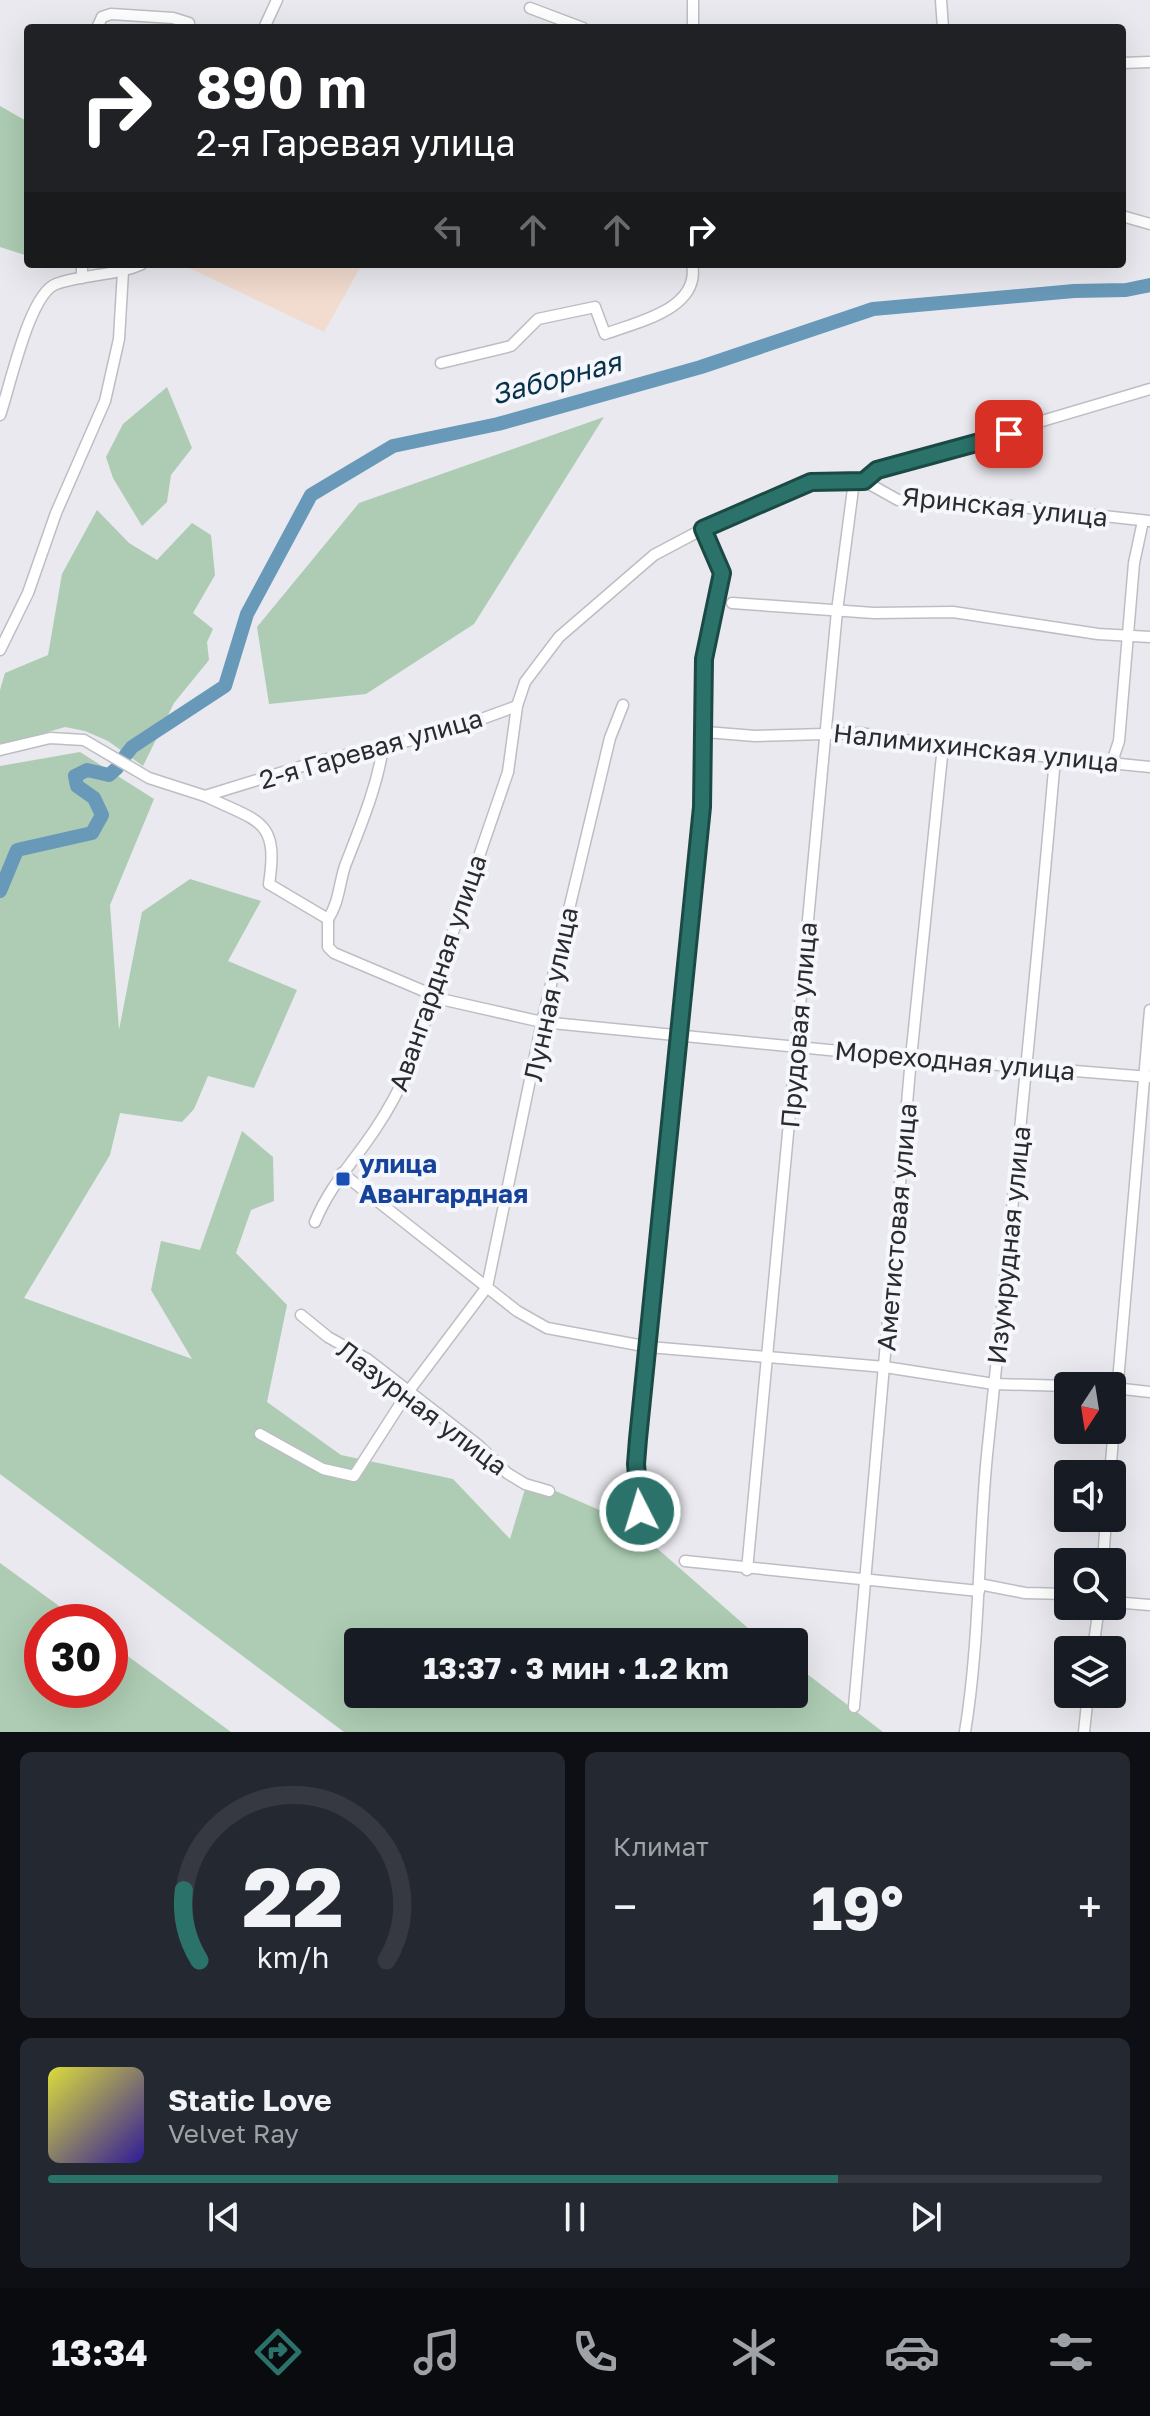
<!DOCTYPE html>
<html lang="ru">
<head>
<meta charset="utf-8">
<style>
	:root { --surface:#171b24; --page:#242831; --text:#f1f3f6; --muted:#9ea1a6; --line:#363941; --accent:#2a726a }
	body { margin:0; font-family:"Golos Text",sans-serif; background:var(--page); color:var(--text); height:100vh; display:flex; flex-direction:column; font-size:30px; white-space:nowrap }
	* { box-sizing:border-box; margin:0 }
	p { font-size:26px; color:var(--muted) }
	.icon { flex:none; width:44px; height:44px; fill:none; stroke:currentColor; stroke-width:2; stroke-linecap:round; stroke-linejoin:round }
	.map { position:relative; height:1732px; overflow:hidden }
	.panel { display:flex; flex-direction:column; gap:20px; padding:20px; background:#0d0f14; flex:1 }
	.panel>* { flex:none }
	.hud { position:absolute; left:24px; top:24px; width:1102px; height:244px; border-radius:8px; box-shadow:0 8px 32px #0002; background:#202124; color:#fff; overflow:hidden }
	.needle { width:52px; rotate:192deg }
	.controls { position:absolute; left:1054px; top:1372px; display:grid; gap:16px }
	.controls a { display:grid; place-items:center; width:72px; height:72px; border-radius:8px; background:var(--surface); box-shadow:0 8px 32px #0002; font-size:40px }
	.speed { position:absolute; left:24px; top:1604px; display:flex; gap:16px; font-size:40px; font-weight:700; text-align:center }
	.speed>* { display:grid; place-content:center; width:104px; height:104px; border-radius:50%; background:var(--surface); box-shadow:0 8px 32px #0002; line-height:1 }
	.speed .limit { border:12px solid #d22; background:#fff; color:#111 }
	.pin { position:absolute; display:grid; place-items:center; width:68px; height:68px; color:#fff; margin:-34px; border-radius:16px; box-shadow:0 4px 12px #0006 }
	.me { position:absolute; width:88px; margin:-44px; rotate:355deg; stroke-linejoin:round; filter:drop-shadow(0 0 6px #0008) }
	.turn { display:flex; align-items:center; gap:28px; height:168px; padding:0 40px; font-size:36px }
	.turn .icon { width:104px; height:104px; stroke-width:2.5 }
	.turn b { display:block; font-size:56px; line-height:68px }
	.lanes { display:flex; align-items:center; height:76px; padding:0 40px; background:#0003; justify-content:center; gap:40px; direction:ltr }
	.lanes .off { opacity:.35 }
	.big { font-size:60px; font-weight:700; line-height:1.1 }
	.panel .widget { flex:1; display:flex; flex-direction:column; justify-content:center; gap:12px; min-width:0; padding:0 28px; border-radius:12px; background:var(--page) }
	.panel .dial { align-items:center; gap:0 }
	.dial svg { height:208px; overflow:visible; fill:none; stroke:var(--line); stroke-width:7; stroke-linecap:round; text-anchor:middle }
	.dial text { fill:var(--text); stroke:none }
	.song { display:flex; align-items:center; gap:24px }
	.cover { width:96px; height:96px; border-radius:12px; background:linear-gradient(135deg,hsl(60 70% 55%),hsl(250 70% 35%)) }
	.played { height:8px; border-radius:4px; background:linear-gradient(90deg,var(--accent) 75%,var(--line) 75%) }
	.keys { display:flex; justify-content:space-around; direction:ltr }
	.heat { display:flex; justify-content:space-between; align-items:center; font-size:44px; direction:ltr }
	.panel .tiles { flex:1; display:grid; gap:20px; grid-template-columns:1fr 1fr }
	.widget:last-child { grid-column:span 2 }
	.trip { position:absolute; left:344px; top:1628px; width:464px; height:80px; border-radius:8px; background:var(--surface); box-shadow:0 8px 32px #0002; font-weight:700; line-height:80px; text-align:center }
	.tab-bar { display:flex; height:128px; justify-content:space-around; align-items:center; background:#090b0e; color:var(--muted) }
	.tab-bar .icon { width:56px; height:56px }
	.tab-bar .on { color:var(--accent) }
	.tab-bar b { font-size:36px; color:var(--text) }
	.map>svg:first-child { display:block }
</style>
</head>
<body>
<div class="map">
<svg width="1150" height="1732" viewBox="0 0 1150 1732">
	<rect width="100%" height="100%" fill="#e9e9ef"/>
	<path fill="#f2dbcf" d="M 181,264 L 362,264 L 324,332 Z"/>
	<g fill="#adccb3">
		<path d="M 0,106 L 28,122 L 28,256 L 0,247 Z"/>
		<path d="M 167,387 L 192,448 L 171,475 L 167,502 L 142,526 L 113,478 L 106,457 L 123,424 Z"/>
		<path d="M 604,417 L 474,624 L 366,694 L 269,704 L 257,627 L 359,503 Z"/>
		<path d="M 97,510 L 129,543 L 157,560 L 192,523 L 211,535 L 215,575 L 193,613 L 213,629 L 207,642 L 209,660 L 174,703 L 143,766 L 108,741 L 85,731 L 65,727 L 0,746 L 0,690 L 5,673 L 48,655 L 62,574 Z"/>
		<path d="M 80,752 L 154,799 L 110,905 L 119,1030 L 142,912 L 190,879 L 261,901 L 228,961 L 297,990 L 254,1088 L 208,1076 L 194,1109 L 182,1122 L 120,1113 L 110,1155 L 24,1298 L 192,1359 L 151,1290 L 161,1241 L 200,1250 L 242,1131 L 273,1157 L 274,1201 L 251,1210 L 236,1253 L 287,1305 L 267,1402 L 341,1455 L 453,1479 L 510,1539 L 528,1479 L 627,1522 L 764,1642 L 358,1642 L 358,1694 L 794,1694 L 794,1664 L 883,1732 L 344,1732 L 0,1474 L 0,766 Z"/>
		<path d="M 0,1563 L 81,1622 L 42,1622 L 42,1690 L 110,1690 L 110,1643 L 231,1732 L 0,1732 Z"/>
	</g>
	<g fill="none" stroke-linecap="round" stroke-linejoin="round">
		<g stroke="#6999b8" stroke-width="14">
			<path d="M 125,756 L 132,747 L 225,686 L 247,614 L 311,495 L 393,446 L 498,424 L 584,400 L 701,367 L 873,309 L 1074,291 L 1126,290 L 1150,285"/>
			<path d="M 0,891 L 17,850 L 92,833 L 102,815 L 94,798 L 77,786 L 75,776 L 87,770 L 109,775 L 117,768"/>
		</g>
		<defs>
			<g id="minor">
				<path d="M 941,0 L 943,28"/>
				<path d="M 530,8 L 583,28"/>
				<path d="M 97,28 L 102,17 L 111,14 L 173,18 L 189,23"/>
				<path d="M 264,28 L 277,0"/>
				<path d="M 693,28 L 693,0"/>
				<path d="M 1122,63 L 1150,62"/>
				<path d="M 1122,216 L 1150,224"/>
				<path d="M 82,264 L 82,278"/>
				<path d="M 441,363 L 511,346 L 538,319 L 595,307 L 605,334 C 637,322 701,309 692,264"/>
				<path d="M 0,415 C 10,387 29,294 56,284 C 84,274 115,276 142,264"/>
				<path d="M 864,481 L 877,470 L 1150,389"/>
				<path d="M 864,481 L 898,500 L 974,502 L 1150,521"/>
				<path d="M 732,603 L 874,613 L 953,612 L 1098,634 L 1150,637"/>
				<path d="M 0,650 L 28,593 L 56,513 L 105,401 L 119,339 L 123,271"/>
				<path d="M 706,732 L 755,736 L 860,733 L 943,746 L 1150,767"/>
				<path d="M 0,750 L 50,738 L 84,740 L 149,778 L 205,796 L 319,761 L 443,733 L 517,706"/>
				<path d="M 1112,762 L 1119,741 L 1134,563 L 1143,521"/>
				<path d="M 205,796 C 259,822 279,819 269,884 L 328,919"/>
				<path d="M 328,919 L 328,947 L 334,953 L 445,1000 L 542,1022 L 911,1058 L 1150,1077"/>
				<path d="M 328,919 C 339,903 339,884 345,866 C 360,827 377,788 383,747"/>
				<path d="M 342,1173 L 517,1311 L 547,1328 L 649,1347 L 885,1367 L 994,1384 L 1068,1386"/>
				<path d="M 315,1222 C 327,1192 346,1170 365,1144 C 398,1099 421,1047 432,993 L 508,772 L 517,706 L 525,682 L 559,637 L 654,555 L 703,529 L 811,482 L 864,481"/>
				<path d="M 301,1315 L 328,1337 L 367,1359 L 478,1445 L 507,1473 L 525,1484 L 549,1491"/>
				<path d="M 1114,1388 L 1150,1392"/>
				<path d="M 260,1434 L 323,1469 L 354,1476 L 408,1392 L 487,1287 L 542,1022 L 610,738 L 623,705"/>
				<path d="M 1110,1474 L 1150,1010"/>
				<path d="M 640,1511 L 638,1439 L 702,807 L 704,659 L 722,573 L 703,529"/>
				<path d="M 685,1561 L 979,1591"/>
				<path d="M 1103,1562 L 1106,1518"/>
				<path d="M 747,1570 L 837,611 L 854,481"/>
				<path d="M 979,1584 L 1025,1593 L 1068,1594"/>
				<path d="M 1112,1602 L 1150,1605"/>
				<path d="M 1093,1650 L 1099,1606"/>
				<path d="M 854,1707 L 911,1058 L 943,746"/>
				<path d="M 965,1732 C 980,1640 978,1547 987,1455 C 1011,1223 1035,990 1055,758"/>
				<path d="M 1084,1732 L 1088,1694"/>
			</g>
		</defs>
		<use href="#minor" stroke="#bdbec3" stroke-width="13"/>
		<use href="#minor" stroke="#fff" stroke-width="10"/>
	</g>
	<g fill="none" stroke-linecap="round" stroke-linejoin="round">
		<defs>
			<path id="route" d="M 640,1511 L 636,1464 L 638,1439 L 702,807 L 704,659 L 722,573 L 703,529 L 811,482 L 864,481 L 877,470 L 1009,434"/>
		</defs>
		<use href="#route" stroke="#1b4a45" stroke-width="20"/>
		<use href="#route" stroke="#2a726a" stroke-width="14"/>
	</g>
	<rect fill="#1a4fb4" stroke="#f6f7fd" stroke-width="3" x="335" y="1171" width="16" height="16" rx="4"/>
	<g text-anchor="middle" stroke-width="8" stroke-linejoin="round" paint-order="stroke">
		<g font-size="26" fill="#2a2b2d" stroke="#f6f7fd">
			<text transform="translate(1005 507) rotate(6)" y="9">Яринская улица</text>
			<text transform="translate(976 748) rotate(6)" y="9">Налимихинская улица</text>
			<text transform="translate(371 749) rotate(-16)" y="9">2-я Гаревая улица</text>
			<text transform="translate(438 973) rotate(-71)" y="9">Авангардная улица</text>
			<text transform="translate(551 994) rotate(-78)" y="9">Лунная улица</text>
			<text transform="translate(799 1025) rotate(-85)" y="9">Прудовая улица</text>
			<text transform="translate(955 1061) rotate(5)" y="9">Мореходная улица</text>
			<text transform="translate(897 1227) rotate(-85)" y="9">Аметистовая улица</text>
			<text transform="translate(1009 1245) rotate(-84)" y="9">Изумрудная улица</text>
			<text transform="translate(422 1408) rotate(37)" y="9">Лазурная улица</text>
		</g>
		<g font-size="26" font-weight="bold" fill="#164399" stroke="#f6f7fd" text-anchor="start">
			<text x="359" y="1173">улица<tspan x="359" dy="30">Авангардная</tspan></text>
		</g>
		<g font-size="28" font-style="italic" fill="#083249" stroke="#f6f7fd">
			<text transform="translate(556 378) rotate(-15)" y="10">Заборная</text>
		</g>
	</g>
</svg>
<div class="controls">
<a><svg class="needle" viewBox="-14 -14 28 28"><path d="M0-13l5 13h-10z" fill="#e53935"/><path d="M0 13l5-13h-10z" fill="#9ea1a6"/></svg></a>
<a><svg class="icon" aria-label="sound" viewBox="0 0 24 24"><path d="M4 9h4l5-4v14l-5-4H4zM17 9q2 3 0 6"/></svg></a>
<a><svg class="icon" aria-label="search" viewBox="0 0 24 24"><circle cx="10" cy="10" r="6"/><path d="M15 15l6 6"/></svg></a>
<a><svg class="icon" aria-label="layers" viewBox="0 0 24 24"><path d="M12 4l9 5-9 5-9-5zM3 14l9 5 9-5"/></svg></a>
</div>
<div class="speed"><div class="limit">30</div></div>
<div class="pin" style="left:1009px;top:434px;background:#d93025"><svg class="icon" aria-label="arrive" viewBox="0 0 24 24"><path d="M6 21V4h12l-3 4 3 4H6"/></svg></div>
<svg class="me" style="left:640px;top:1511px" viewBox="-20 -20 40 40"><circle r="17" fill="#2a726a" stroke="#fff" stroke-width="3"/><path d="M0-11L8 9 0 5-8 9z" fill="#fff"/></svg>
<div class="trip">13:37 · 3 мин · 1.2 km</div>
<div class="hud">
<div class="turn"><svg class="icon" aria-label="right" viewBox="0 0 24 24"><path d="M7 20v-9h11M14 6l5 5-5 5"/></svg><div><b>890 m</b>2-я Гаревая улица</div></div>
<div class="lanes"><svg class="icon off" aria-label="left" viewBox="0 0 24 24"><path d="M17 20v-9H6M10 6l-5 5 5 5"/></svg><svg class="icon off" aria-label="ahead" viewBox="0 0 24 24"><path d="M12 20V5M6 11l6-6 6 6"/></svg><svg class="icon off" aria-label="ahead" viewBox="0 0 24 24"><path d="M12 20V5M6 11l6-6 6 6"/></svg><svg class="icon" aria-label="right" viewBox="0 0 24 24"><path d="M7 20v-9h11M14 6l5 5-5 5"/></svg></div>
</div>
</div>
<section class="panel">
<div class="tiles">
<div class="widget dial"><svg viewBox="0 0 100 80">
<path d="M14 69A42 42 0 1 1 86 69"/>
<path d="M14 69A42 42 0 0 1 8 42" stroke="#2a726a"/>
<text x="50" y="56" font-size="32" font-weight="700">22</text>
<text x="50" y="72" font-size="11">km/h</text>
</svg></div>
<div class="widget"><p>Климат</p>
<div class="heat"><a>−</a><b class="big">19°</b><a>+</a></div>
</div>
<div class="widget">
<div class="song"><i class="cover"></i><div><b>Static Love</b><p>Velvet Ray</p></div></div>
<div class="played"></div>
<div class="keys"><svg class="icon" aria-label="previous" viewBox="0 0 24 24"><path d="M18 5L8 12l10 7zM5 5v14"/></svg><svg class="icon" aria-label="pause" viewBox="0 0 24 24"><path d="M8 5v14M16 5v14"/></svg><svg class="icon" aria-label="next" viewBox="0 0 24 24"><path d="M6 5l10 7-10 7zM19 5v14"/></svg></div>
</div>
</div>
</section>
<nav class="tab-bar">
<b>13:34</b>
<svg class="icon on" aria-label="directions" viewBox="0 0 24 24"><path d="M12 3l9 9-9 9-9-9zM9 14v-3h6M13 9l2 2-2 2"/></svg>
<svg class="icon" aria-label="music" viewBox="0 0 24 24"><path d="M9 18V5l10-2v13"/><circle cx="6" cy="18" r="3"/><circle cx="16" cy="16" r="3"/></svg>
<svg class="icon" aria-label="phone" viewBox="0 0 24 24"><path d="M5 4h4l2 5-3 2q2 4 5 5l2-3 5 2v4C11 20 4 13 5 4z"/></svg>
<svg class="icon" aria-label="climate" viewBox="0 0 24 24"><path d="M12 3v18M4 7l16 10M4 17L20 7"/></svg>
<svg class="icon" aria-label="car" viewBox="0 0 24 24"><path d="M5 17H2v-5l4-1 3-4h7l3 4 3 1v5h-3M9 17h6M6 11h13"/><circle cx="7" cy="17" r="2"/><circle cx="17" cy="17" r="2"/></svg>
<svg class="icon" aria-label="filters" viewBox="0 0 24 24"><path d="M4 7h16M4 17h16"/><circle cx="9" cy="7" r="2"/><circle cx="15" cy="17" r="2"/></svg>
</nav>
</body>
</html>
